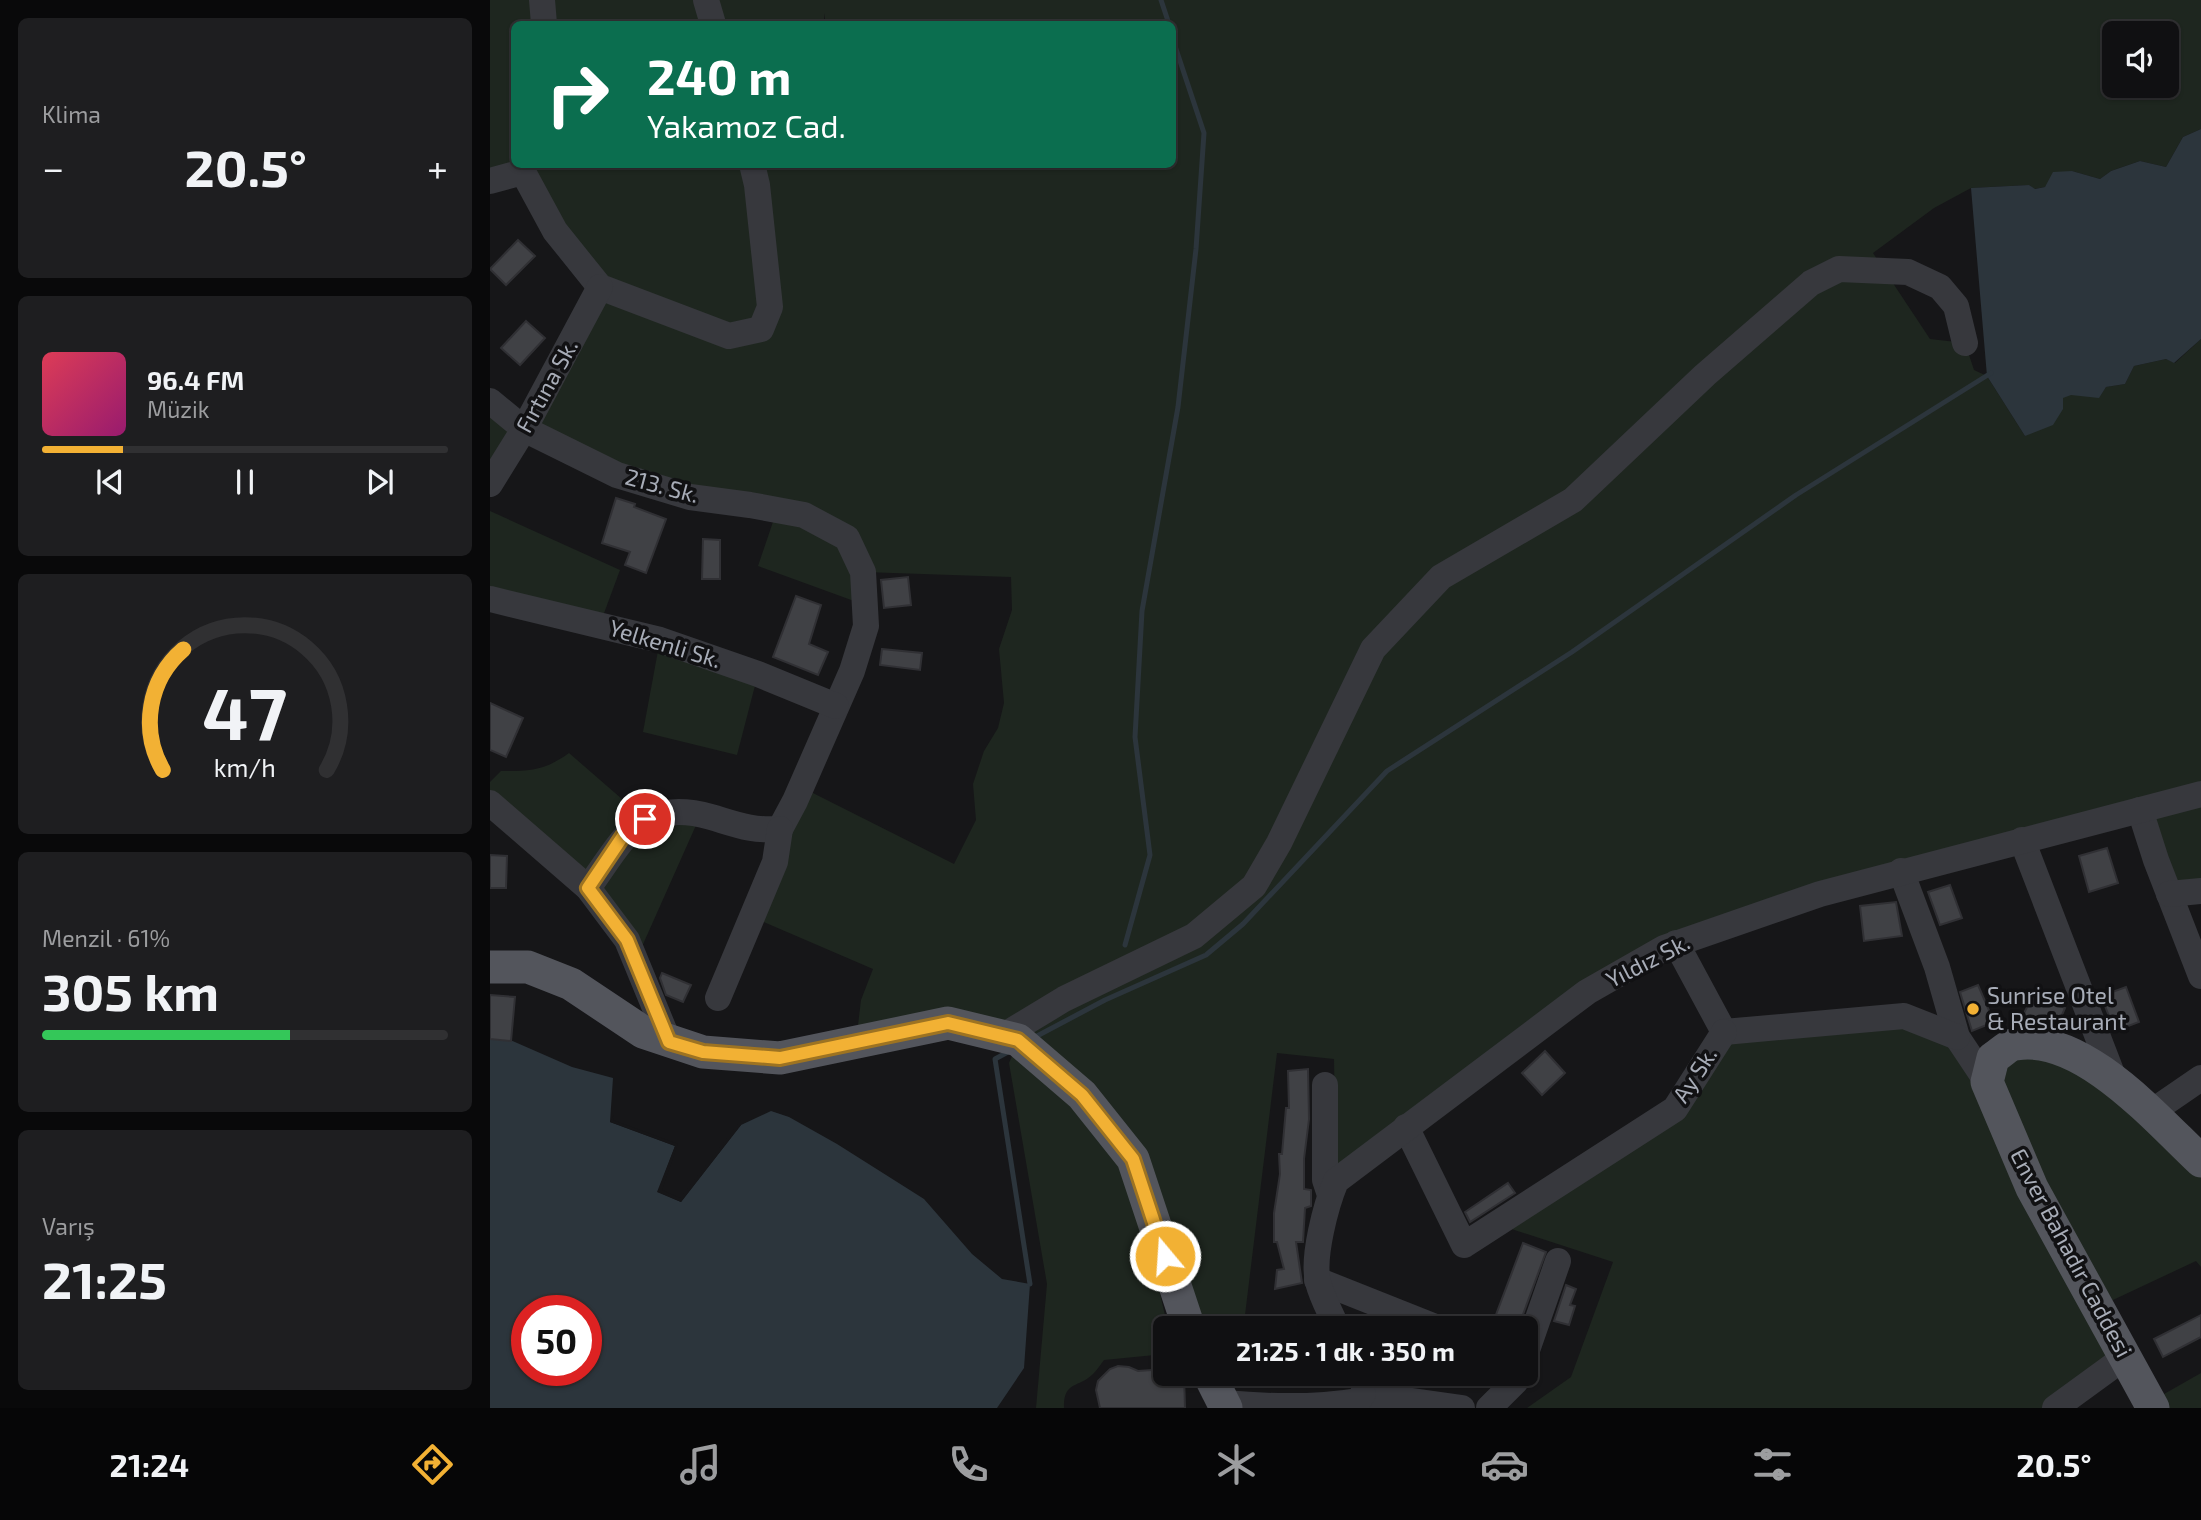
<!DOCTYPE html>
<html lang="tr">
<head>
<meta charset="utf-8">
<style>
	:root { --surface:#101012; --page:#1e1e20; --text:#f1f3f6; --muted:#9c9d9f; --line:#303032; --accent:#f2b134 }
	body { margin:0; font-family:"Exo 2",sans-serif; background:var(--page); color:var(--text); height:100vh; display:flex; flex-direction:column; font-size:26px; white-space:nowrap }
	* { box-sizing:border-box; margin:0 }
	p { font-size:23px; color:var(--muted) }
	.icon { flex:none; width:38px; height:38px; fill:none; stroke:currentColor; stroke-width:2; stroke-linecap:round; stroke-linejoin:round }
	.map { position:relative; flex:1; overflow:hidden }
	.details { display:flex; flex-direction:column; gap:18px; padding:18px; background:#09090a; width:490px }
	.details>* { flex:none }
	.banner { position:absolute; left:21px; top:21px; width:665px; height:147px; border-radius:10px; box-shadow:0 2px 5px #0004,0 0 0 2px var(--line); background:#0b6e4f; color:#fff; overflow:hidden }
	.tools { position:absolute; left:1612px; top:21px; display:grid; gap:14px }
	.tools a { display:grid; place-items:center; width:77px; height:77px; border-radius:10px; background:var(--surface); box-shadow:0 2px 5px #0004,0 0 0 2px var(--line); font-size:35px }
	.speed { position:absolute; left:21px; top:1295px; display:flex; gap:14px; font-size:35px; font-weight:700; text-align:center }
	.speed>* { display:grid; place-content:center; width:91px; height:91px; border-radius:50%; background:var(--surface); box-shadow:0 2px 5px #0004,0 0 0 2px var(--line); line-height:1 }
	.speed .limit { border:10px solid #d22; background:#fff; color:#111 }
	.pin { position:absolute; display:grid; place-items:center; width:60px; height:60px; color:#fff; margin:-30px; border:4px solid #fff; border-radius:50%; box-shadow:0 2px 7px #0007 }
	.me { position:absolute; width:77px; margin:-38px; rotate:342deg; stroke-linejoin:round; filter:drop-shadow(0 0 5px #0008) }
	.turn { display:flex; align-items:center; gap:24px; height:147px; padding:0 21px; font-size:32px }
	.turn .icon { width:91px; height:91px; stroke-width:2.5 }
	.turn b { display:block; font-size:49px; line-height:60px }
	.big { font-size:52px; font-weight:700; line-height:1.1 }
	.details .widget { flex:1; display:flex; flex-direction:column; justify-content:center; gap:10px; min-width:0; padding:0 24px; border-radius:10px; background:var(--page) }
	.details .dial { align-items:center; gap:0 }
	.dial svg { height:182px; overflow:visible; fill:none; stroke:var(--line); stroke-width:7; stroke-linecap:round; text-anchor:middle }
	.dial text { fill:var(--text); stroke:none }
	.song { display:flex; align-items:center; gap:21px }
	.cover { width:84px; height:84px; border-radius:10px; background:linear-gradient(135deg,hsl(350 70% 55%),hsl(320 70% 35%)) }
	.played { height:7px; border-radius:4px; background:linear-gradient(90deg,var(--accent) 20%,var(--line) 20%) }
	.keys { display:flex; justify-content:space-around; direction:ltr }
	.heat { display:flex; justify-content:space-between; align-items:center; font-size:38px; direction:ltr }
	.charge { height:10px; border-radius:5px; background:linear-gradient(90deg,#34c759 61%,var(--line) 0) }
	.trip { position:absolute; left:663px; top:1316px; width:385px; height:70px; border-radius:10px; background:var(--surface); box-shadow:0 2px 5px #0004,0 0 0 2px var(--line); font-weight:700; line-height:70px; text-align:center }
	.tab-bar { display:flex; height:112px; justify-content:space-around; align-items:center; background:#060607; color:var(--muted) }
	.tab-bar .icon { width:49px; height:49px }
	.tab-bar .selected { color:var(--accent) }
	.tab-bar b { font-size:32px; color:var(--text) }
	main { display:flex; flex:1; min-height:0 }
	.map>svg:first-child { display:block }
</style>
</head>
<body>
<main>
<section class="details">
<div class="widget"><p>Klima</p>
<div class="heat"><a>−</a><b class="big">20.5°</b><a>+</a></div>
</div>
<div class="widget">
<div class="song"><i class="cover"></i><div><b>96.4 FM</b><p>Müzik</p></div></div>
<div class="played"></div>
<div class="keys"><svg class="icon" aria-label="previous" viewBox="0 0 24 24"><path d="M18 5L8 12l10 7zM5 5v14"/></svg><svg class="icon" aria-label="pause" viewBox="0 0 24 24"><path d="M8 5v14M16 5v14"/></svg><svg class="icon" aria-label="next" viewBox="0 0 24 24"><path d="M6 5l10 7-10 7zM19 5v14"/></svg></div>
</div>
<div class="widget dial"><svg viewBox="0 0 100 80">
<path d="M14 69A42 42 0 1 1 86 69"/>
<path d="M14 69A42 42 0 0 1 23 16" stroke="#f2b134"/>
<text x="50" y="56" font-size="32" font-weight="700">47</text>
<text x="50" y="72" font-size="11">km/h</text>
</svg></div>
<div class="widget"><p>Menzil · 61%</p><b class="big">305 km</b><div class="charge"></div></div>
<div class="widget"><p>Varış</p><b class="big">21:25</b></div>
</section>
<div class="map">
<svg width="1711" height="1408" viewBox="0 0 1711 1408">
	<rect width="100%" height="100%" fill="#161618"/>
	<g fill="#1e261f" fill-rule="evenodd">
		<path d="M 0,0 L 1711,0 L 1711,129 L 1693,137 L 1676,167 L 1650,161 L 1621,171 L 1610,179 L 1582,171 L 1555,187 L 1544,189 L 1539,185 L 1481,188 L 1444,208 L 1383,253 L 1440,339 L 1475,343 L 1484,370 L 1497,376 L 1535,436 L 1572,398 L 1580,394 L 1609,397 L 1616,387 L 1635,384 L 1644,366 L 1676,359 L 1685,363 L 1711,339 L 1711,891 L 1679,894 L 1651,810 L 1174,948 L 846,1181 L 844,1059 L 787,1053 L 755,1315 L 731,1328 L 699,1328 L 643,1159 L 528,1040 L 458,1023 L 366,1042 L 371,1000 L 383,969 L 262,917 L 311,787 L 464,864 L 486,820 L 483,784 L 494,751 L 508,728 L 514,703 L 509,649 L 522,610 L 521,577 L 374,572 L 375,605 L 268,566 L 287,510 L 200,497 L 35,430 L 0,484 L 0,401 L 34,429 L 110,287 L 33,172 L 0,181 ZM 334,13 L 336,24 L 682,24 L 682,164 L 24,164 L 24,24 L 334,24 ZM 1624,33 L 1676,33 L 1676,86 L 1624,86 Z"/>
		<path d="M 0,511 L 130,570 L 110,624 L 0,599 Z"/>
		<path d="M 170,640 L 268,674 L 247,755 L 153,732 Z"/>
		<path d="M 79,753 L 155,819 L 211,814 L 146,960 L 137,940 L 0,803 L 0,782 L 11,771 C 41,771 54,771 79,753 Z"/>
		<path d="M 1414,1016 L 1503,1058 L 1556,1045 L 1711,1161 L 1711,1267 L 1706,1261 L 1608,1307 L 1635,1357 L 1565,1408 L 1037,1408 L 1081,1377 L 1123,1262 L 1006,1224 L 1185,1109 L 1234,1032 Z"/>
		<path d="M 524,1052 L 613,1136 L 646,1192 L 678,1328 L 676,1328 L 675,1354 L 614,1360 C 611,1364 607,1370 603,1374 C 589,1388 573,1381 574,1408 L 546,1408 L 557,1284 L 519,1063 Z"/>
		<path d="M 1711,1373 L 1711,1408 L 1663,1408 L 1660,1402 Z"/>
	</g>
	<g fill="#2c353c" fill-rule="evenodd">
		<path d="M 1711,129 L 1711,339 L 1684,363 L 1676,359 L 1644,366 L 1635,384 L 1616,387 L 1609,398 L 1581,395 L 1573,398 L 1573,409 L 1563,425 L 1535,436 L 1497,376 L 1481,188 L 1539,185 L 1545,189 L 1555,187 L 1563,172 L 1582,171 L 1610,179 L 1621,171 L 1650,161 L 1676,167 L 1693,137 Z"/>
		<path d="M 0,1031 L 82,1067 L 123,1078 L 120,1122 L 185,1146 L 168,1192 L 191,1202 L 251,1125 L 281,1111 L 299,1117 L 347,1144 L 434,1199 L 482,1254 L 512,1279 L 540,1284 L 534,1368 L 507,1408 L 0,1408 ZM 37,1311 L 96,1311 L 96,1370 L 37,1370 Z"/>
	</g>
	<path fill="#161618" d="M 124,1115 L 123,1120 L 188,1144 L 172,1190 L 190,1198 L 251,1120 L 251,1125 L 191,1202 L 167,1192 L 185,1146 L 120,1122 Z"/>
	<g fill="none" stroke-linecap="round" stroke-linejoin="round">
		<g stroke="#2c353c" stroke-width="5">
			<path d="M 671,0 L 679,24"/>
			<path d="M 635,945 L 660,855 L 645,737 L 652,611 L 688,407 L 706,249 L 714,133 L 682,37"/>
			<path d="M 547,1036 L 615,1000 L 716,955 L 753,924 L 897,771 L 1082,652 L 1306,495 L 1501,373"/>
			<path d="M 518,1052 L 505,1059 L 540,1284"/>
		</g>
	</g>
	<g fill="#404145" stroke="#303034" stroke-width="2">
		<path d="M 28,240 L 45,256 L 16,285 L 0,269 Z"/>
		<path d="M 36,321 L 55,338 L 30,365 L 11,348 Z"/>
		<path d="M 126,498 L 145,504 L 144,507 L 176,519 L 156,573 L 135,565 L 140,552 L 112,543 Z"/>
		<path d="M 213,539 L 230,540 L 230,579 L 212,579 Z"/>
		<path d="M 418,577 L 421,605 L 394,608 L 391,580 Z"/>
		<path d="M 306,596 L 331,605 L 319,644 L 338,652 L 328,675 L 283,657 Z"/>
		<path d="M 392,649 L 432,653 L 430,670 L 390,665 Z"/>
		<path d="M 0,703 L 33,718 L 16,757 L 0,750 Z"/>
		<path d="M 1617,848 L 1628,883 L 1599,892 L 1589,856 Z"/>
		<path d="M 0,855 L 17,856 L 16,888 L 0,888 Z"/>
		<path d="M 1460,885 L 1472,918 L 1450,925 L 1438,892 Z"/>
		<path d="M 1406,902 L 1412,936 L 1374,941 L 1370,906 Z"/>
		<path d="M 172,973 L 201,985 L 193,1002 L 176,995 L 170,978 Z"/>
		<path d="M 1488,985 L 1504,1022 L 1482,1031 L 1470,992 Z"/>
		<path d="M 1636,987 L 1649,1022 L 1625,1031 L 1611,996 Z"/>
		<path d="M 1543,994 L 1575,1008 L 1566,1029 L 1530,1022 Z"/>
		<path d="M 0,995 L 25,997 L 21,1041 L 0,1039 Z"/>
		<path d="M 1055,1051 L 1075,1073 L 1052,1095 L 1032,1073 Z"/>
		<path d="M 818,1069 L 819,1119 L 814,1159 L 814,1189 L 821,1190 L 821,1206 L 815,1208 L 813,1242 L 806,1242 L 812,1283 L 785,1289 L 787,1270 L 794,1269 L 787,1242 L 784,1242 L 784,1213 L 790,1174 L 789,1154 L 792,1154 L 796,1108 L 799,1108 L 798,1071 Z"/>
		<path d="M 1018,1183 L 1025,1193 L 980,1222 L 975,1212 Z"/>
		<path d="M 1033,1243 L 1056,1252 L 1028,1328 L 1001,1328 Z"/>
		<path d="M 1076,1285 L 1086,1289 L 1080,1305 L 1085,1306 L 1079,1325 L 1064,1321 Z"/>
		<path d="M 1711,1315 L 1711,1337 L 1673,1357 L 1664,1339 Z"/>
		<path d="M 876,1316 L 896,1324 L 894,1328 L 869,1328 Z"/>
		<path d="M 628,1366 L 639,1367 L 648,1371 L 676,1369 L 676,1374 L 694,1374 L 695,1408 L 610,1408 L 606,1390 L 608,1381 L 620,1369 Z"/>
	</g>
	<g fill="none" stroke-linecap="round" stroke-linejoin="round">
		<g stroke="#37383d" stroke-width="26">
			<path d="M 52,0 L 54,24"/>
			<path d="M 216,0 L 223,24"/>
			<path d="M 0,181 L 33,172 L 65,231 L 110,287 L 239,336 L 271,329 L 280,307 L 267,185 L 262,164"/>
			<path d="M 0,401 L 34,429 L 127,475 L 200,497 L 260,505 L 314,515 L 357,538 L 373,572 L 376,626 L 362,671 L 305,801 L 290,829 C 262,831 248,825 221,817 C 149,797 134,839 98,888"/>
			<path d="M 0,484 L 34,429 L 110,287"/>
			<path d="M 0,599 L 170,640 L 268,674 L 346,706"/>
			<path d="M 0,803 L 98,888 L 137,940 L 179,1042"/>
			<path d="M 1650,810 L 1666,860 L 1711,976"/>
			<path d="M 1532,840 L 1624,1079"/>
			<path d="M 1411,871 L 1447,967 L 1467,1037 L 1497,1082"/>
			<path d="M 1679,894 L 1711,891"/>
			<path d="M 1186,943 L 1234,1032"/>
			<path d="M 228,998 L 285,862 L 290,829"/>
			<path d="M 1234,1032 L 1414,1016 L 1467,1037"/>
			<path d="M 513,1036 L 574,999 L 704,936 L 764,886 L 789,843 L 883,649 L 951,577 L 1083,500 L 1215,375 L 1321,283 L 1349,269 L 1418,272 L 1450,287 L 1466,306 L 1475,343"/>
			<path d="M 835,1085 L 835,1180 L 840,1195"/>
			<path d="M 1660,1113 L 1711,1078"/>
			<path d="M 916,1127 L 974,1245 L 1185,1109 L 1234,1032"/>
			<path d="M 827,1280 L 948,1328"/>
			<path d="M 847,1328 C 841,1313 832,1298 828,1282 C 822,1257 836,1205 846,1181 L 1097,992 L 1174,948 L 1330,894 L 1711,794"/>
			<path d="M 1036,1353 L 1068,1261"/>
			<path d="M 873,1394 L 972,1408"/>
			<path d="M 734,1403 C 778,1407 825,1408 868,1401 L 873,1394"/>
			<path d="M 999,1408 L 1026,1381 L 1029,1374"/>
			<path d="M 1565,1408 L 1635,1357"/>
		</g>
		<g stroke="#53555c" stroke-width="33">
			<path d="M 0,967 L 38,967 L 81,984 L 153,1032 L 213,1052 L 290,1058 L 458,1023 L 528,1040 L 592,1095 L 643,1159 L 699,1328"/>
			<path d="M 719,1374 L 736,1408"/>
			<path d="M 1663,1408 L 1542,1188 L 1497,1082 L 1503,1058 C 1510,1054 1518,1045 1526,1044 C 1593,1033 1667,1120 1711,1161"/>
		</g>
	</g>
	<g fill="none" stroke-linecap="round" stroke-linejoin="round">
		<defs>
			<path id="route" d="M 155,819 L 133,836 L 98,888 L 137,940 L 179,1042 L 213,1052 L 290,1058 L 458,1023 L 528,1040 L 592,1095 L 643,1159 L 675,1256"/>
		</defs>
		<use href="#route" stroke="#9d7322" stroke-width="18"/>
		<use href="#route" stroke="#f2b134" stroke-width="12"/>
	</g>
	<circle fill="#f2b134" stroke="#111113" stroke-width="2.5" cx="1483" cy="1009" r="7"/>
	<g text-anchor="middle" stroke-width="7" stroke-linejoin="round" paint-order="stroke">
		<g font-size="23" fill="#a8adb8" stroke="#111113">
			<text transform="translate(57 386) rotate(-61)" y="8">Fırtına Sk.</text>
			<text transform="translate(172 486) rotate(15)" y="8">213. Sk.</text>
			<text transform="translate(175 644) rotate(17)" y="8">Yelkenli Sk.</text>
			<text transform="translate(1158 961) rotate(-27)" y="8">Yıldız Sk.</text>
			<text transform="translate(1205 1075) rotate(-57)" y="8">Ay Sk.</text>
			<text transform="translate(1581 1253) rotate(62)" y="8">Enver Bahadır Caddesi</text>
		</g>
		<g font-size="23" fill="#a8adb8" stroke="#111113" text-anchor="start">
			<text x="1497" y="1004">Sunrise Otel<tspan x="1497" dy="26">&amp; Restaurant</tspan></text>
		</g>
	</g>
</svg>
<div class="tools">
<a><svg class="icon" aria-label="sound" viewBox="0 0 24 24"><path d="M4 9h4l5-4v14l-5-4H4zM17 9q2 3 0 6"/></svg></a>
</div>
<div class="speed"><div class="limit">50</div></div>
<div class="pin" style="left:155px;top:819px;background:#d93025"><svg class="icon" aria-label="arrive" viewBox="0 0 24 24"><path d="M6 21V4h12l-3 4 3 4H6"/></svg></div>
<svg class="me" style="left:675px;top:1256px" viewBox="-20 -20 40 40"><circle r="17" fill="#f2b134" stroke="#fff" stroke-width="3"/><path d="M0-11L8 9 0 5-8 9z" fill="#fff"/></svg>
<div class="trip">21:25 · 1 dk · 350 m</div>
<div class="banner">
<div class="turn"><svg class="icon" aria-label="right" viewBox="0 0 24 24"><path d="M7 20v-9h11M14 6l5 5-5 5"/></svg><div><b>240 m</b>Yakamoz Cad.</div></div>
</div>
</div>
</main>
<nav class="tab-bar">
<b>21:24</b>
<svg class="icon selected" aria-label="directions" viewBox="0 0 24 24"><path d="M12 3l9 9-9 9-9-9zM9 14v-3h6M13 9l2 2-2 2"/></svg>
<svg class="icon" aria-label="music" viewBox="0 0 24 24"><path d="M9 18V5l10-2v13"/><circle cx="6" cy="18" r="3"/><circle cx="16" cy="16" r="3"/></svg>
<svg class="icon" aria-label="phone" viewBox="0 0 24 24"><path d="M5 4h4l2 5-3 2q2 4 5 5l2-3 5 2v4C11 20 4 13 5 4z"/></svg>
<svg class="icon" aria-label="climate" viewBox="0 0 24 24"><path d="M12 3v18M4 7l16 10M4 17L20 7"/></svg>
<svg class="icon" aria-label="car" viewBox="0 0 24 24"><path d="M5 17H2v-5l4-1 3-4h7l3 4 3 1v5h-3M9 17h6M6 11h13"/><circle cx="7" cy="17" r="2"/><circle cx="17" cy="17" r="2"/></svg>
<svg class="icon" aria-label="filters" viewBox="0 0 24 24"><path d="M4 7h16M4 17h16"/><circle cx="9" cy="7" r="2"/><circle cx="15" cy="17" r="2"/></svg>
<b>20.5°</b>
</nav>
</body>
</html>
